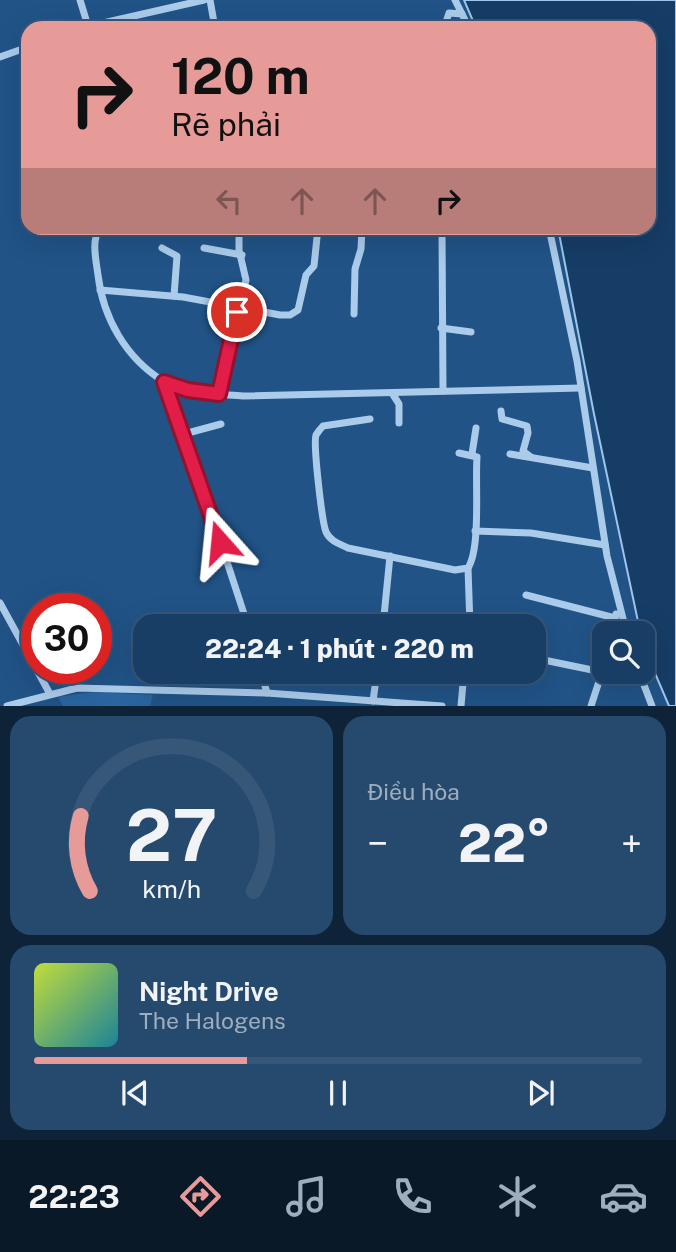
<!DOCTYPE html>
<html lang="vi">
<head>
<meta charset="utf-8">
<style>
	:root { --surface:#193e65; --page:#26496e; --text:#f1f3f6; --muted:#9faebf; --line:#375779; --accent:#e69b98 }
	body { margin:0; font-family:"Public Sans",sans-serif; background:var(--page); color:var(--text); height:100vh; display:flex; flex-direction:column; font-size:26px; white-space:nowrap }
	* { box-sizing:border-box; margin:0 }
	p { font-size:23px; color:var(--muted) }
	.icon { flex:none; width:38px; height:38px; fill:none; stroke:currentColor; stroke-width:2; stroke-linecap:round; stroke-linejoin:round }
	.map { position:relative; height:706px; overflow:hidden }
	.drawer { display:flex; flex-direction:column; gap:10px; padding:10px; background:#0e2238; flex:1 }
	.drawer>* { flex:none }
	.banner { position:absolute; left:21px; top:21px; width:635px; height:214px; border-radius:21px; box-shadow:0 7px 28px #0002,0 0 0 2px var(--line); background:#e69b98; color:#111; overflow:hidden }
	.buttons { position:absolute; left:592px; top:621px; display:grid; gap:14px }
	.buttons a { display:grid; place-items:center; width:63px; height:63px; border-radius:14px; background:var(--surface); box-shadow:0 7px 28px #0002,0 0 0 2px var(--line); font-size:35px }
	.speed { position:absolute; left:21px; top:593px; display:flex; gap:14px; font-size:35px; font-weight:700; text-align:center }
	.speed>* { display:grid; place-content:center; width:91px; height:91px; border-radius:50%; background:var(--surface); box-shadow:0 7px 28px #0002,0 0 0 2px var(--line); line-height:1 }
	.speed .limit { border:10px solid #d22; background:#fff; color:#111 }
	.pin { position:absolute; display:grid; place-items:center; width:60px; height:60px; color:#fff; margin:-30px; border:4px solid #fff; border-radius:50%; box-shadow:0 2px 7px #0007 }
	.me { position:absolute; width:77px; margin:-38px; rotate:342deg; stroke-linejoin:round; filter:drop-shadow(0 0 5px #0008) }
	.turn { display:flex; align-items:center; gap:24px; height:147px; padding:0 35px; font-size:32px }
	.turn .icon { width:91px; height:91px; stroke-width:2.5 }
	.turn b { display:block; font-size:49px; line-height:60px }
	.lanes { display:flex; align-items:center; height:66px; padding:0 35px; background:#0003; justify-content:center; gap:35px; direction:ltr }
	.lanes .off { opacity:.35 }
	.big { font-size:52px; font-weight:800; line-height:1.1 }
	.drawer .widget { flex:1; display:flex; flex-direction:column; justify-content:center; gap:10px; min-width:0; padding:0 24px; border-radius:21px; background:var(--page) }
	.drawer .dial { align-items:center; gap:0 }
	.dial svg { height:182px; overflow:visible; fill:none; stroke:var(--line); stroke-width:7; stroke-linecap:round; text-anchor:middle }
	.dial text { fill:var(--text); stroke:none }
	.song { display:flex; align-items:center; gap:21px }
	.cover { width:84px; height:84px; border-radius:10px; background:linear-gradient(135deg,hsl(70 70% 55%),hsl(190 70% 35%)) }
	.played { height:7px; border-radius:4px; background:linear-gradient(90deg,var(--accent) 35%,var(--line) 35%) }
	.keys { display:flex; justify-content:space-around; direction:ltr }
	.heat { display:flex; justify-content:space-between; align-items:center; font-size:38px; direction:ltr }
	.drawer .tiles { flex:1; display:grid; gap:10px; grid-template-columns:1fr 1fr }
	.widget:last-child { grid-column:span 2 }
	.trip { position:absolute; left:133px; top:614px; width:413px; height:70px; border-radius:21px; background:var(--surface); box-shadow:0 7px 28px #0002,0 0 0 2px var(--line); font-weight:800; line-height:70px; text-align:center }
	.tabs { display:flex; height:112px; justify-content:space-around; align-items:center; background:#0a1928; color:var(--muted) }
	.tabs .icon { width:49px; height:49px }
	.tabs .on { color:var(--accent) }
	.tabs b { font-size:32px; color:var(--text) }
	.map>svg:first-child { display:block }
</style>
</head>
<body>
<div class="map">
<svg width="676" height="706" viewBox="0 0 676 706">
	<rect width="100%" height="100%" fill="#215387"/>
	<path fill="#2a659f" d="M 92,692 L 153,695 L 150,706 L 63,706 L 58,697 Z"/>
	<path fill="#163d66" stroke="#9ec6eb" stroke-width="2" d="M 464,0 L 676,0 L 676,706 L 669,706 L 643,645 L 594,414 L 558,228 L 649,228 L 649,28 L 476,28 Z"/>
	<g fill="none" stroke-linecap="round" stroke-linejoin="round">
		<g stroke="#abcbea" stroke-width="7">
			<path d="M 80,0 L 88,26"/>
			<path d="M 210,0 L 215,28"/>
			<path d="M 455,0 L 469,28"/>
			<path d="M 81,28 L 204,0"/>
			<path d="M 444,28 L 449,13 L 462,14"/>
			<path d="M 0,57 L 28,47"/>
			<path d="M 100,228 C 91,240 96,260 98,275 C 103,318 126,358 163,381 C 185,395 218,394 243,396 L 581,388"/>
			<path d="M 442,228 L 443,391"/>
			<path d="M 549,228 L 577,361 L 607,556 L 627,634"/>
			<path d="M 162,248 L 177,256 L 174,296"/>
			<path d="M 204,248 L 242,255"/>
			<path d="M 100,290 L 183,297 L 280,315 L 290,315 L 298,310 L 306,275 L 314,266 L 318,228"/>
			<path d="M 354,314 L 355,269 L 361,249 L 362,228"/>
			<path d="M 441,328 L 471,332"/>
			<path d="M 164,382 L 191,452 L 248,626"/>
			<path d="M 392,393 L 399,404 L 399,423"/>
			<path d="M 219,394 L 246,280 L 239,250 L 239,228"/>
			<path d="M 501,411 L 502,419 L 527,426 L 528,433 L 523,451 L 531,457"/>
			<path d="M 370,419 L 323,426 C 320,429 318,432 316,435 C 313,444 322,522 326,532 C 330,541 340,544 348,548 L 455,570 L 468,568 C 481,548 475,483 477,457 L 459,453"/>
			<path d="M 184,434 L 221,424"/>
			<path d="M 472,454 L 476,428"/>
			<path d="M 510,454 L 593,468"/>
			<path d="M 475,531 L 531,533 L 605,545"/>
			<path d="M 468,568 L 470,626"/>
			<path d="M 526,595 L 615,618"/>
			<path d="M 0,603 L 50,694"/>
			<path d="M 383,626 L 390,556"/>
			<path d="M 612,634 L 616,614"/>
			<path d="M 534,658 L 602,672"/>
			<path d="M 261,672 L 267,693"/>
			<path d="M 639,672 L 652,706"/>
			<path d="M 373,701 L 377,672"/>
			<path d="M 7,706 L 77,688 L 267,693 L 442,706"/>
			<path d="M 461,706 L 464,672"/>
			<path d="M 591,706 L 604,666"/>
		</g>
	</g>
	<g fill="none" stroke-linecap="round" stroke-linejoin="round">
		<defs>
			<path id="route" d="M 220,542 L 164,382 L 188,390 L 219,394 L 237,312"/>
		</defs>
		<use href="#route" stroke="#92132f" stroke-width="18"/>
		<use href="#route" stroke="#e11d48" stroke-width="12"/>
	</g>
</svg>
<div class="buttons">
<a><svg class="icon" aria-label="search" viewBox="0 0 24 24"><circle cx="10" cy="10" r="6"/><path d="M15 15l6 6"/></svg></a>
</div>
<div class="speed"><div class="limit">30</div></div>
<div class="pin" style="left:237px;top:312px;background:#d93025"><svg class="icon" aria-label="arrive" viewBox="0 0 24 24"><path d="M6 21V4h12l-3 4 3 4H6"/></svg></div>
<svg class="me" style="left:220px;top:542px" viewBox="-20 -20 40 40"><path d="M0-17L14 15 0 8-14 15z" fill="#e11d48" stroke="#fff" stroke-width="4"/></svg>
<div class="trip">22:24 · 1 phút · 220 m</div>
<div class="banner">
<div class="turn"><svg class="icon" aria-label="right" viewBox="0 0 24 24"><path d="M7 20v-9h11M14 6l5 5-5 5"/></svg><div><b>120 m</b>Rẽ phải</div></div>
<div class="lanes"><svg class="icon off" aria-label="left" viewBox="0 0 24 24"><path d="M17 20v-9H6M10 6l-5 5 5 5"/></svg><svg class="icon off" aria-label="ahead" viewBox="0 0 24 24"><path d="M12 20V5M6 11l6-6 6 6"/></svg><svg class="icon off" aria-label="ahead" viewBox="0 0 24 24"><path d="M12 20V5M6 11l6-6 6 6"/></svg><svg class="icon" aria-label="right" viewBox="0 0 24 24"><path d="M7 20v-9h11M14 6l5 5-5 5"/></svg></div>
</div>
</div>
<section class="drawer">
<div class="tiles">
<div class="widget dial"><svg viewBox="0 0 100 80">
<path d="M14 69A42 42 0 1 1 86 69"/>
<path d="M14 69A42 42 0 0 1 10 36" stroke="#e69b98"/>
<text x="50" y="56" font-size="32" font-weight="700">27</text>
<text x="50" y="72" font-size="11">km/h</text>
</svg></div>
<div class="widget"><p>Điều hòa</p>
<div class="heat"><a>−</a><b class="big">22°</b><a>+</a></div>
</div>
<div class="widget">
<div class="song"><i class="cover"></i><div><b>Night Drive</b><p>The Halogens</p></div></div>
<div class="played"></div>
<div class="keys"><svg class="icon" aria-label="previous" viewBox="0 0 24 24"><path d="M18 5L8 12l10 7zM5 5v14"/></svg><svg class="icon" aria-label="pause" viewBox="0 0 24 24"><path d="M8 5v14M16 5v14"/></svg><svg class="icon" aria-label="next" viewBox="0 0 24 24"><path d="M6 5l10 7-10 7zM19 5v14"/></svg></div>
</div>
</div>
</section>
<nav class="tabs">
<b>22:23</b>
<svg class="icon on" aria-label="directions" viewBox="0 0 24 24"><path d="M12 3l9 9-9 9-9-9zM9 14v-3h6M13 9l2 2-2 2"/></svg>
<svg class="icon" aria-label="music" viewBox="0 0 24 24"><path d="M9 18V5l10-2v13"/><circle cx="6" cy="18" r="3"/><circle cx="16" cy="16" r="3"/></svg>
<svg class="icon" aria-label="phone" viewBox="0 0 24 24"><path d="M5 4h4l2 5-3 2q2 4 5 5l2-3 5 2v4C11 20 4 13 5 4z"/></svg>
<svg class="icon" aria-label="climate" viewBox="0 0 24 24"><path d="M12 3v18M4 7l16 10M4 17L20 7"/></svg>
<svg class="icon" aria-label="car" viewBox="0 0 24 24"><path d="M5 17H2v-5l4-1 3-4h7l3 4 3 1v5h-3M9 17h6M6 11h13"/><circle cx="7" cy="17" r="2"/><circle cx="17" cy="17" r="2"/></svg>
</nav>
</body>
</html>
